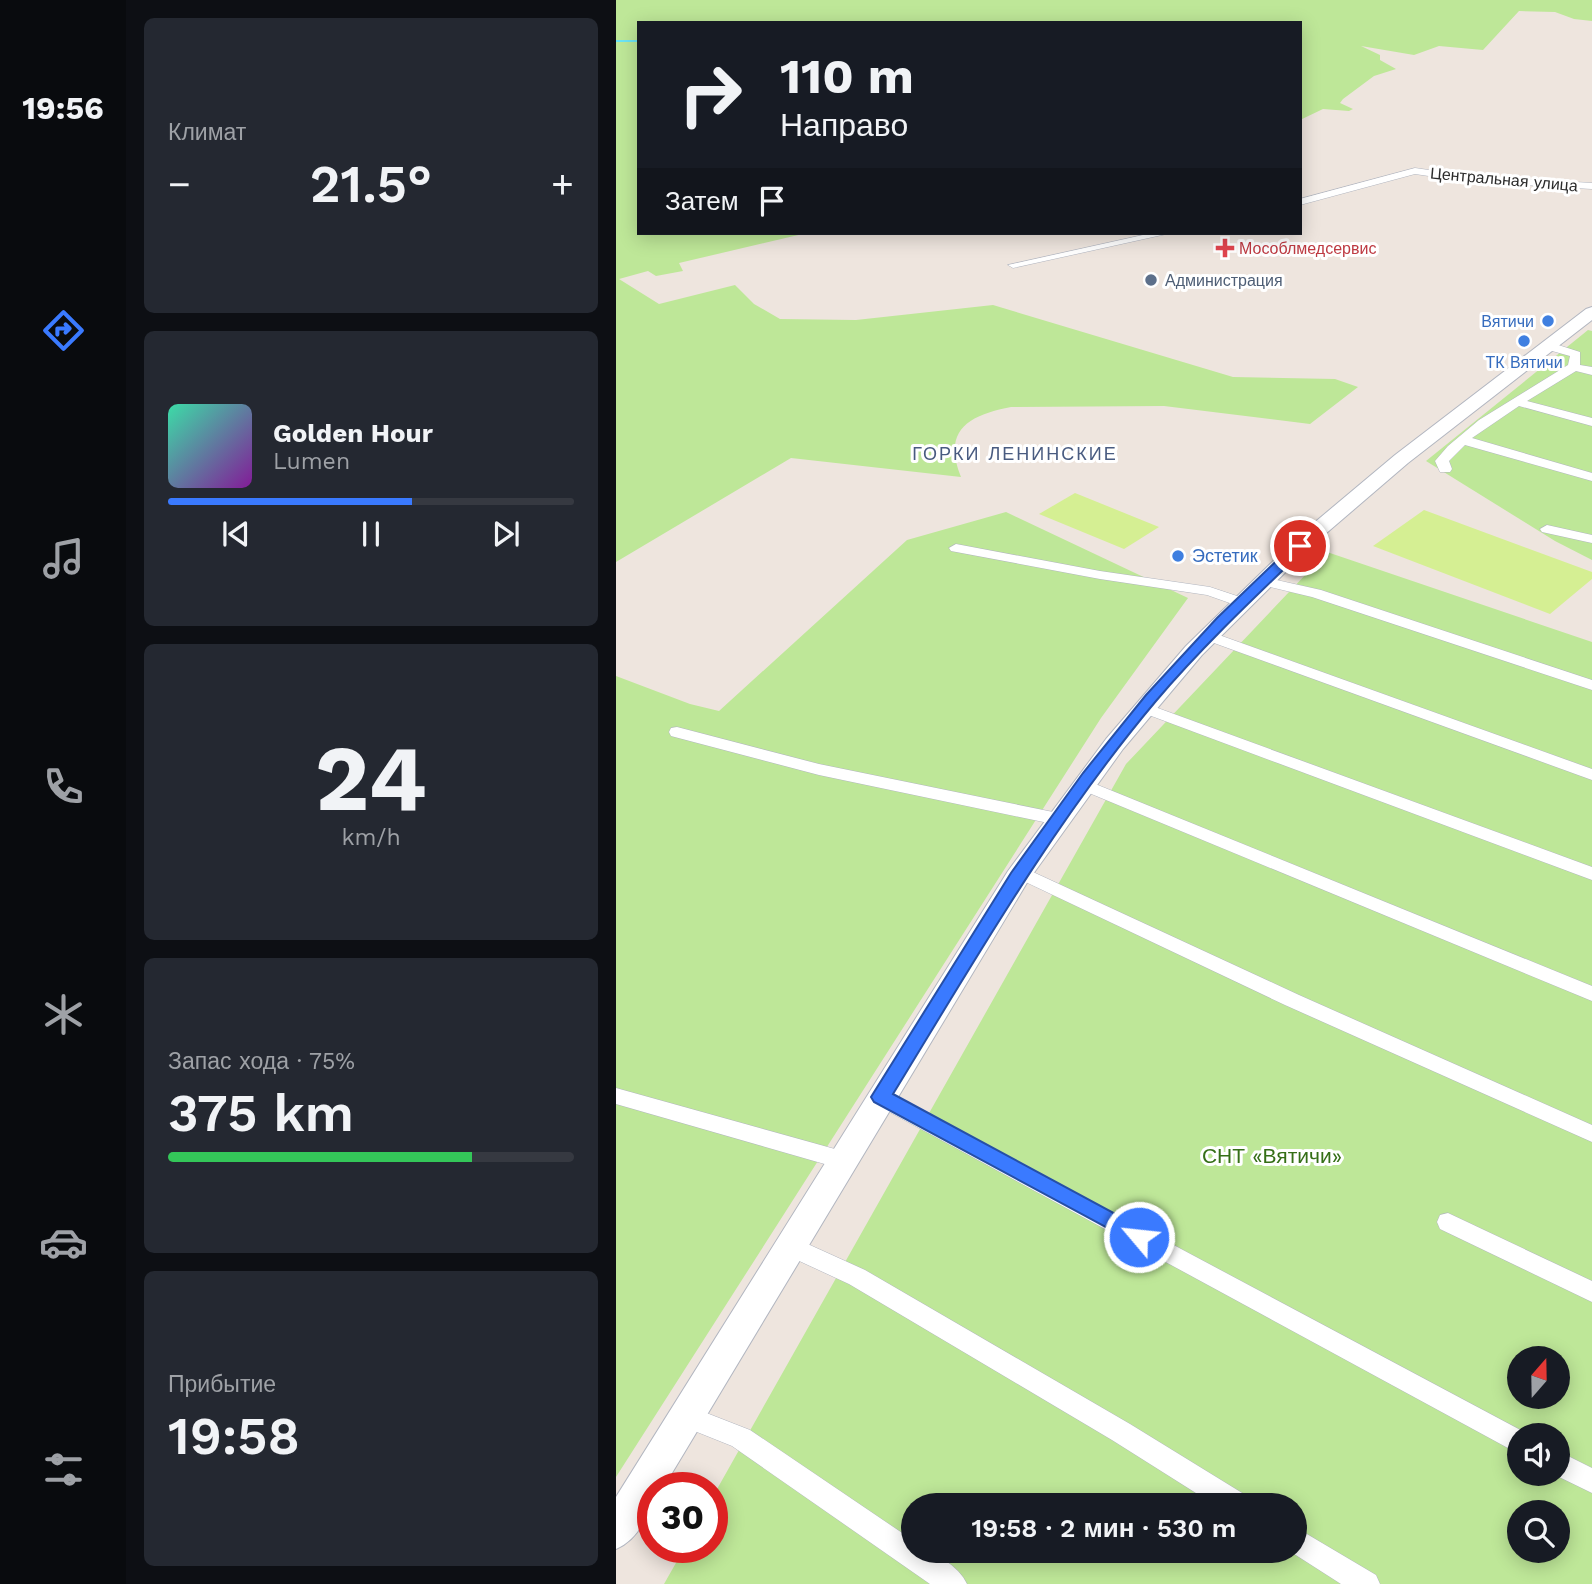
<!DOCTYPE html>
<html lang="ru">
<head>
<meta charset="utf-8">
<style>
	:root { --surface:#171b24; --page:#242831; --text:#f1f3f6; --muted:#9ea1a6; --line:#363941; --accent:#3a7aff }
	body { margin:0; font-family:"Work Sans",sans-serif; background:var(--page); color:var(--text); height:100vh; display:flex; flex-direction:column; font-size:26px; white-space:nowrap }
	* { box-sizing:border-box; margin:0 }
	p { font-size:23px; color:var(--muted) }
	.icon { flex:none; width:38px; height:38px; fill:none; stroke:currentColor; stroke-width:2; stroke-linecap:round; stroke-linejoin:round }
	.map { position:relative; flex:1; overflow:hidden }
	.drawer { display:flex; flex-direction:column; gap:18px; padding:18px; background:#0d0f14; width:490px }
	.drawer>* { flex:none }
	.top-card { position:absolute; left:21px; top:21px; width:665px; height:214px; border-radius:0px; box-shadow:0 4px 18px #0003; background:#171b24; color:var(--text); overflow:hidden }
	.needle { width:46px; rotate:20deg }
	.fabs { position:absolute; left:891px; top:1346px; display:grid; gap:14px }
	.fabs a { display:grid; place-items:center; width:63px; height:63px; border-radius:50%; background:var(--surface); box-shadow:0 4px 18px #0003; font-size:35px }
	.speed { position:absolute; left:21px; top:1472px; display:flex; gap:14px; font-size:35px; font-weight:700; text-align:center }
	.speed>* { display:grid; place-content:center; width:91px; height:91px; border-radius:50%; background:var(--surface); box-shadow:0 4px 18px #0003; line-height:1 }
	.speed .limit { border:10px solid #d22; background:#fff; color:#111 }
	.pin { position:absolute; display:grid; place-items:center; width:60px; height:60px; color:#fff; margin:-30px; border:4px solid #fff; border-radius:50%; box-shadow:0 2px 7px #0007 }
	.me { position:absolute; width:77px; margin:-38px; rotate:298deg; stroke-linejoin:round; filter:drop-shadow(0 0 5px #0008) }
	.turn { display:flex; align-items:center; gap:24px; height:147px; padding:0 28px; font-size:32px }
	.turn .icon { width:91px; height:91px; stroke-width:2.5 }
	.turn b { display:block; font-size:49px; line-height:60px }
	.then { display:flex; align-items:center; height:66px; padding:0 28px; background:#0003; gap:14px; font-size:26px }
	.big { font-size:52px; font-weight:600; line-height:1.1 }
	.drawer .card { flex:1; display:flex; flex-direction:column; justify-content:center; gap:10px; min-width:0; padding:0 24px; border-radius:10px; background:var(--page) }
	.drawer .dial { align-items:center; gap:0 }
	.dial b { font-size:91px; line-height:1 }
	.song { display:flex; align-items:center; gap:21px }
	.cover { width:84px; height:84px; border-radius:10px; background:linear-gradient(135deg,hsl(160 70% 55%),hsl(290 70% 35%)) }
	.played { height:7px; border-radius:4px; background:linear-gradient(90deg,var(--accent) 60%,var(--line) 60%) }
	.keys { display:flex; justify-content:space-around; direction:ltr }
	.heat { display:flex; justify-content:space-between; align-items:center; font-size:38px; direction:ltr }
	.charge { height:10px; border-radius:5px; background:linear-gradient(90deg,#34c759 75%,var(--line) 0) }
	.trip { position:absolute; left:285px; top:1493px; width:406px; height:70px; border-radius:35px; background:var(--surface); box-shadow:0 4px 18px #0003; font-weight:600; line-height:70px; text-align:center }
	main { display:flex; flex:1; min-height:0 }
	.tabs { display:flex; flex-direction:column; width:126px; justify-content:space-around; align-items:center; background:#090b0e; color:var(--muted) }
	.tabs .icon { width:49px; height:49px }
	.tabs .selected { color:var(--accent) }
	.tabs b { font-size:32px; color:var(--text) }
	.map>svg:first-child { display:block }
</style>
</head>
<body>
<main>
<nav class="tabs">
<b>19:56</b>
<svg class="icon selected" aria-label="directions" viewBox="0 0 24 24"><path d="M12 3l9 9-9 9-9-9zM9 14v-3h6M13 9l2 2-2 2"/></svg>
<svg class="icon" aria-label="music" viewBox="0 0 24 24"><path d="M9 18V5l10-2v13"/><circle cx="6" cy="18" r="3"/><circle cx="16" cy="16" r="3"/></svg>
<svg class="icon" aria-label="phone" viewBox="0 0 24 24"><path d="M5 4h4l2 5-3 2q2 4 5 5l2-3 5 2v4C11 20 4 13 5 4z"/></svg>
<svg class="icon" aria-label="climate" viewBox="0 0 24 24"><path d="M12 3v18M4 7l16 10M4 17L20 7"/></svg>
<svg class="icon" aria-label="car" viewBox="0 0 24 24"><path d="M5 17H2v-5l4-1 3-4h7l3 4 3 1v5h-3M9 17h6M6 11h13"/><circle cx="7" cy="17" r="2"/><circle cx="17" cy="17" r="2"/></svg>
<svg class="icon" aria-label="filters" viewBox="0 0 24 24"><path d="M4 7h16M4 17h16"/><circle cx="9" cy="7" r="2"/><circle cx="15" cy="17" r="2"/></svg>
</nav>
<section class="drawer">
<div class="card"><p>Климат</p>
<div class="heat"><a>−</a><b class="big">21.5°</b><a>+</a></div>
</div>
<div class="card">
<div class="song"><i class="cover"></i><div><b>Golden Hour</b><p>Lumen</p></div></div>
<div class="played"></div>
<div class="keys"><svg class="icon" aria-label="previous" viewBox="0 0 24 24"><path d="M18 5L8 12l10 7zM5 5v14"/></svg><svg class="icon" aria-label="pause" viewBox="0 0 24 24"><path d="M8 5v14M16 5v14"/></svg><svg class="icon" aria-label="next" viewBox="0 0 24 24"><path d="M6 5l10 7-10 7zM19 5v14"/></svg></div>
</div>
<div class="card dial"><b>24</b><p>km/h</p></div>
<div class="card"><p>Запас хода · 75%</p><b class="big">375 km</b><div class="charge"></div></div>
<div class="card"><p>Прибытие</p><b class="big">19:58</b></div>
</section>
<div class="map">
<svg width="976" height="1584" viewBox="0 0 976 1584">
	<rect width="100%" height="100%" fill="#eee5de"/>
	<g fill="#bee798" fill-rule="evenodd">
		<path d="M 0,0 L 976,0 L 976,21 L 958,19 L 939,12 L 903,11 L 867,50 L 823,46 L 798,55 L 745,46 L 764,55 L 764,60 L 780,69 L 758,76 L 727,99 L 724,103 L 737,109 L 733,111 L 707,109 L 684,120 L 684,23 L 23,23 L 23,233 L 191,233 L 63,263 L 67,271 L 40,276 L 32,271 L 3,279 L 43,304 L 119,285 L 138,304 L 164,319 L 240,320 L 377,305 L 617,377 L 719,379 L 742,387 L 694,424 L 548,406 L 395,407 C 353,415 326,430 345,477 L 175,458 L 0,562 Z"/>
		<path d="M 972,330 L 976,331 L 976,560 L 939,541 L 810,461 Z"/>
		<path d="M 390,512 L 572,598 L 485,718 L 0,1477 L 0,676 L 74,704 L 103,711 L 291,540 Z"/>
		<path d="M 711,552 L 976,642 L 976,1584 L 48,1584 L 69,1547 L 96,1547 L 96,1498 L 510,764 ZM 903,1358 L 942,1358 L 942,1396 L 903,1396 ZM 903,1435 L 942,1435 L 942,1474 L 903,1474 ZM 298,1505 L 679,1505 L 679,1550 L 298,1550 ZM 903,1512 L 942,1512 L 942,1550 L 903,1550 Z"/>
	</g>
	<g fill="#d5ef93">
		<path d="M 459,493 L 543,527 L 508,549 L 423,514 Z"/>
		<path d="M 808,510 L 976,572 L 976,579 L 934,614 L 757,546 Z"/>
	</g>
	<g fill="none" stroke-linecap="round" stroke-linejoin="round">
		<path stroke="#6ce4f5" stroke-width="2" d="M 0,41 L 23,41"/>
		<defs>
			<g id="street">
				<path d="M 799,168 L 854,176 L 976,183 L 976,189 L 854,182 L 799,174 L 684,205 L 684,199 Z"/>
				<path d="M 536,233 L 555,233 L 397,268 L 392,265 Z"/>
				<path d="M 933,342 L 964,352 L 964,365 L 976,367 L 976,375 L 960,371 L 911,401 L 976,418 L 976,426 L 903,406 L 856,438 L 976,473 L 976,481 L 849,445 L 833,461 L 836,469 L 834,472 L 824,472 L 819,461 L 832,446 L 863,420 L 952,365 L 954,356 L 929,349 L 927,346 Z"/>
				<path d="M 931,525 L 976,535 L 976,543 L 926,532 L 924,529 Z"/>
				<path d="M 340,544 L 484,571 L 594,587 L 630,599 L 633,602 L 625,607 L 591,595 L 484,579 L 335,551 L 333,548 Z"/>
				<path d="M 647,577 L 705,590 L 976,680 L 976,690 L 696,597 L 642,584 L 640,581 Z"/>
				<path d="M 592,631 L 976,769 L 976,780 L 587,639 L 584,636 L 587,633 Z"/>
				<path d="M 528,703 L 976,867 L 976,880 L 522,711 L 520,708 L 522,705 Z"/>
				<path d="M 61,727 L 203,764 L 442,813 L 451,819 L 442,825 L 203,775 L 55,736 L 53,732 L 55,728 Z"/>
				<path d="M 467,779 L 976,986 L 976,1001 L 461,788 L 458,784 Z"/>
				<path d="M 404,866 L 683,995 L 976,1125 L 976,1142 L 669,1005 L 397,876 L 395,872 Z"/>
				<path d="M 0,1088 L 226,1151 L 234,1154 L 237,1160 L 234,1166 L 226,1169 L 0,1104 Z"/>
				<path d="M 265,1089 L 912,1434 L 903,1435 L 903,1454 L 257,1103 L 254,1097 L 257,1091 Z"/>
				<path d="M 832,1213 L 976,1281 L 976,1302 L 824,1229 L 821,1222 L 824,1215 Z"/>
				<path d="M 174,1236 L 249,1270 L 514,1424 L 631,1496 L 635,1505 L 599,1505 L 496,1440 L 233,1284 L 166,1253 L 162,1246 L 166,1239 Z"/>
				<path d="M 70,1405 L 134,1430 L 298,1541 L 298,1550 C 317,1550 343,1566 351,1584 L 314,1584 L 116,1446 L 61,1424 L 57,1416 L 61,1408 Z"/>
				<path d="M 942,1451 L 976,1468 L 976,1493 L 937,1474 L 942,1474 Z"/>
				<path d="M 679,1527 L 760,1575 L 764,1584 L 725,1584 L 672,1550 L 679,1550 Z"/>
			</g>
			<path id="secondary" d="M 976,307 L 976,320 L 792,463 L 700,542 L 586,655 L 507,749 L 412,881 L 47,1488 L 37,1488 C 37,1511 22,1540 0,1549 L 0,1497 L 392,871 L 490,739 L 570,646 L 686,533 L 779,455 L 970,309 Z"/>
		</defs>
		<use href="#street" stroke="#b2b6c0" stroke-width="1"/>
		<use href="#secondary" stroke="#b2b6c0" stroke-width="2"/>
		<use href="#street" fill="#fff" fill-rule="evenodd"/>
		<use href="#secondary" fill="#fff" fill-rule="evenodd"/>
	</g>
	<path fill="#3a7aff" stroke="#264fa6" stroke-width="2" d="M 684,542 L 689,543 L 689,549 C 638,598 586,647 540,701 C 438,822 359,960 277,1094 L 531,1231 L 534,1237 L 531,1243 L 523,1245 L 258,1102 L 255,1097 L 395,873 L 467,773 L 530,695 L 601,618 L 679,543 Z"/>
	<path fill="#e0444e" stroke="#fff" stroke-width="2.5" d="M605.5 237.5h7v7h7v7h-7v7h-7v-7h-7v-7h7z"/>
	<circle fill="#5c6f8a" stroke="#fff" stroke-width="2.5" cx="535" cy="280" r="7"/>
	<g fill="#3f7fe0" stroke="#fff" stroke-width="2.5">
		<circle cx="932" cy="321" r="7"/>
		<circle cx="908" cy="341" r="7"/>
		<circle cx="562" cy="556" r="7"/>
	</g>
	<g text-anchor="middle" stroke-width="6" stroke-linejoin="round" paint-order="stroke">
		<g font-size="16" fill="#2c2c2c" stroke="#fff">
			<text transform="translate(888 179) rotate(5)" y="6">Центральная улица</text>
		</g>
		<g font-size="16" fill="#be3a42" stroke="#fff" text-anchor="start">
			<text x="623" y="254">Мособлмедсервис</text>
		</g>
		<g font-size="16" fill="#4e5e75" stroke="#fff" text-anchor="start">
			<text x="549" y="286">Администрация</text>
		</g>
		<g font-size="16" fill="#366cbe" stroke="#fff" text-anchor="end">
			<text x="918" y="327">Вятичи</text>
			<text x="908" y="368" text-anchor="middle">ТК Вятичи</text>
		</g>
		<g font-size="18" letter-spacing="2" fill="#495b80" stroke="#fff">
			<text x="399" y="460">ГОРКИ ЛЕНИНСКИЕ</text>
		</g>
		<g font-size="18" fill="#366cbe" stroke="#fff" text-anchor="start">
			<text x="576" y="562">Эстетик</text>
		</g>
		<g font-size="21" fill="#356f17" stroke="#fff">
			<text x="656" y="1163">СНТ «Вятичи»</text>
		</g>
	</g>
</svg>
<div class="fabs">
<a><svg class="needle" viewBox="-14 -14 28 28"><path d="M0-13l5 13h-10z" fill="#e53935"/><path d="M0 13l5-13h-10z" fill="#9ea1a6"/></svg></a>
<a><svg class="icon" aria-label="sound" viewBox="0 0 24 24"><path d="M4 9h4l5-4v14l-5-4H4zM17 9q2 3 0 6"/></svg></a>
<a><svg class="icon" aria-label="search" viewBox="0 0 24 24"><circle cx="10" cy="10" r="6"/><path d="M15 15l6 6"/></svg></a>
</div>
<div class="speed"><div class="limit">30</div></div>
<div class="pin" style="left:684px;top:546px;background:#d93025"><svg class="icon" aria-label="arrive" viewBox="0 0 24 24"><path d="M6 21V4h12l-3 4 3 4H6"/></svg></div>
<svg class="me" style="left:523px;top:1237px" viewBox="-20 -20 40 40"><circle r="17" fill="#3a7aff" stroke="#fff" stroke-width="3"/><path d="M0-11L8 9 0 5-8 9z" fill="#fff"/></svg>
<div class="trip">19:58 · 2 мин · 530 m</div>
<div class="top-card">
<div class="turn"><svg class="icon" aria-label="right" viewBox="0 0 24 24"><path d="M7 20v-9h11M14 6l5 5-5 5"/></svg><div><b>110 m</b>Направо</div></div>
<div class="then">Затем<svg class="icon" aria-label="arrive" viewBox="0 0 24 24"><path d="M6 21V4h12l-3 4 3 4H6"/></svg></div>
</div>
</div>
</main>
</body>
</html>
